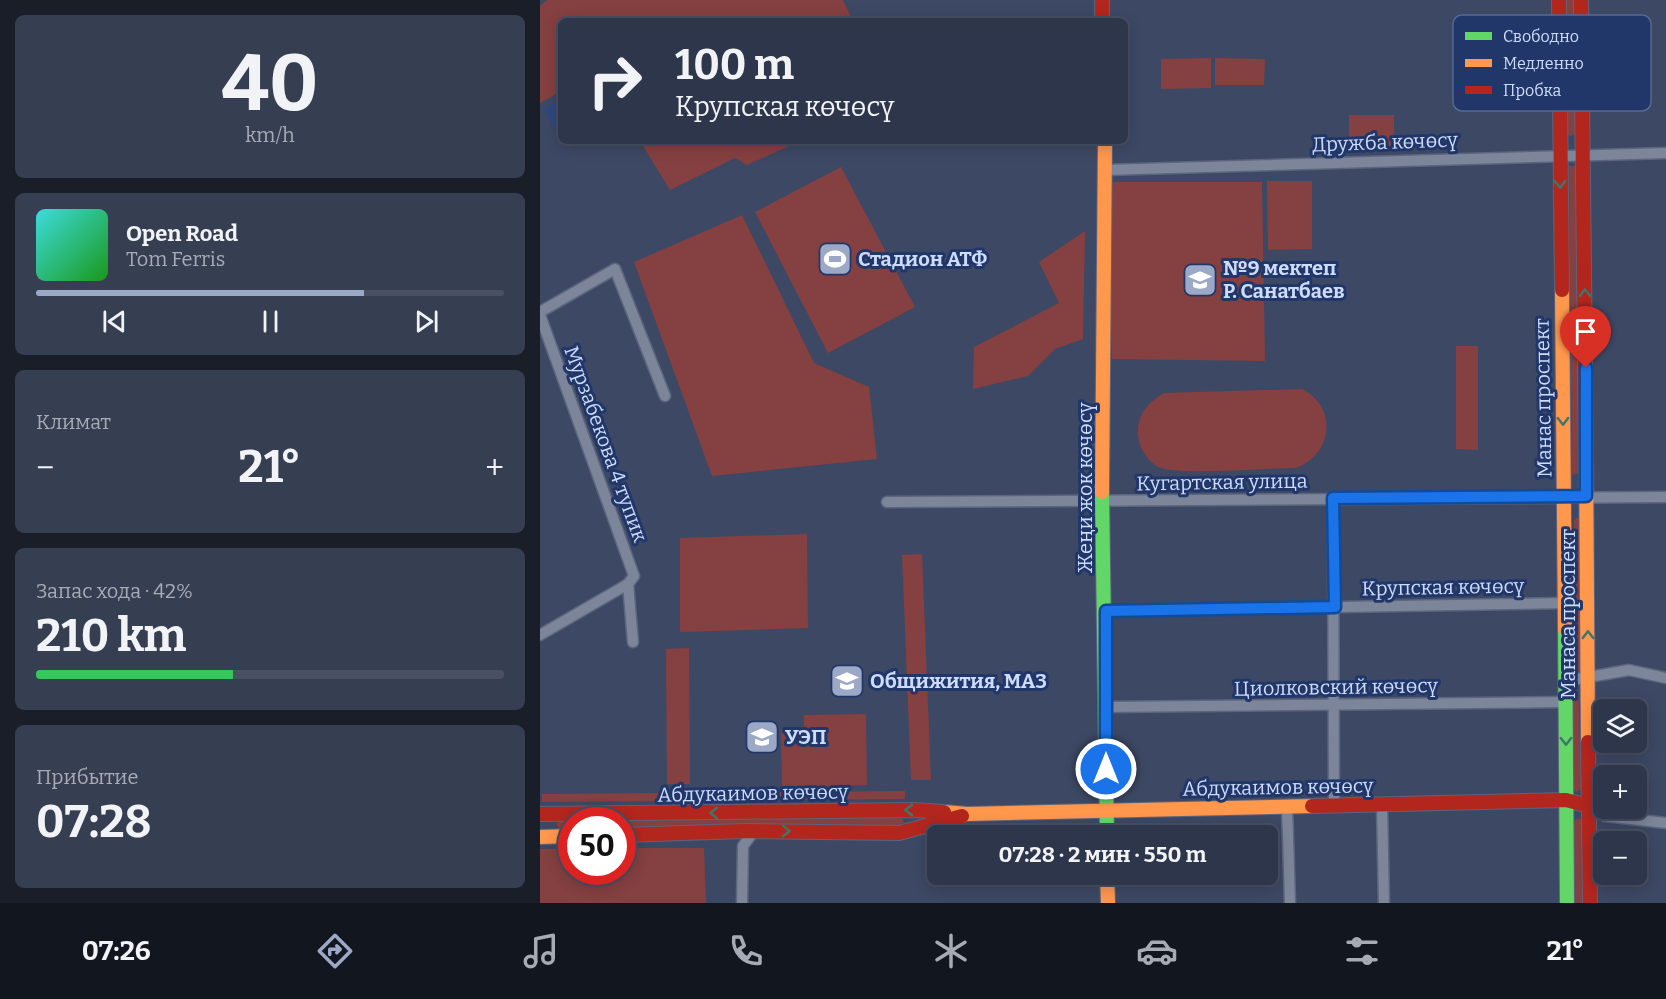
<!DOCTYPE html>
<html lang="ru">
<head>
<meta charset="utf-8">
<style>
	:root { --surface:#2e364b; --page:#363e52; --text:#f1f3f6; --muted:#a7abb5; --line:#495063; --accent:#9ba8c6 }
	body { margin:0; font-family:Bitter,serif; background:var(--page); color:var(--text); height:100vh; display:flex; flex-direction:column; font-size:22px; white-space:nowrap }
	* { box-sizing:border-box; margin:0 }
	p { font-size:20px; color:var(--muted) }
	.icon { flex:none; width:33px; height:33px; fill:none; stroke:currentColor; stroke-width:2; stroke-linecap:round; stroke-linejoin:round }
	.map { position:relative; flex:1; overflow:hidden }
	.drawer { display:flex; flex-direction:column; gap:15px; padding:15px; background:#191e29; width:540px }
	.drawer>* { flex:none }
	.top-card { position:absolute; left:18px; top:18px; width:570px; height:126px; border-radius:9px; box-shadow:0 3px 15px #0003,0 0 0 2px var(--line); background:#2e364b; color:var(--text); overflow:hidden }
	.controls { position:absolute; left:1053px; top:699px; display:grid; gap:12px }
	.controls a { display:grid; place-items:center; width:54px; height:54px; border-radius:9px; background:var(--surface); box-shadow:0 3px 15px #0003,0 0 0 2px var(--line); font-size:30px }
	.speed { position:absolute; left:18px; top:807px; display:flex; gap:12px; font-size:30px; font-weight:700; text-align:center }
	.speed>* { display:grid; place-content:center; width:78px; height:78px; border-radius:50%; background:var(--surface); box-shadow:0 3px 15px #0003,0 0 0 2px var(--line); line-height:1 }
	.speed .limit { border:9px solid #d22; background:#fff; color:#111 }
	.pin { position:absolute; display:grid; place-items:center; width:51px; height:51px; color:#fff; margin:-62px -26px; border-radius:50% 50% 50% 0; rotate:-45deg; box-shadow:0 0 6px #0007 }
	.pin .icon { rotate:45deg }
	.me { position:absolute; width:66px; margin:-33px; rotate:0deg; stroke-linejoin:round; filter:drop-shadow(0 0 4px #0008) }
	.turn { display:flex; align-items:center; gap:21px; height:126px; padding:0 18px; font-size:27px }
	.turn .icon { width:78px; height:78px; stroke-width:2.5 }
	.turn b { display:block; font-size:42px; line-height:51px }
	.big { font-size:45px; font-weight:700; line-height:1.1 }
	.drawer .card { flex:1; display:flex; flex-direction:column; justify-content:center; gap:9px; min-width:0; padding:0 21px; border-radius:9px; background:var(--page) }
	.drawer .dial { align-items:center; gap:0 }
	.dial b { font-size:78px; line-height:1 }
	.song { display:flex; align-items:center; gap:18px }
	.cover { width:72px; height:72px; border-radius:9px; background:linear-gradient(135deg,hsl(180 70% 55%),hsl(120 70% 35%)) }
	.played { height:6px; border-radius:3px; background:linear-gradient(90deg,var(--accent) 70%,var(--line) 70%) }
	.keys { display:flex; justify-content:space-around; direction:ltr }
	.heat { display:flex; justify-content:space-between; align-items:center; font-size:33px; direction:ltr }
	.charge { height:9px; border-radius:4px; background:linear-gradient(90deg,#34c759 42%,var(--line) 0) }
	.trip { position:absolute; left:387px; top:825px; width:351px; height:60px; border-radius:9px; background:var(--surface); box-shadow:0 3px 15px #0003,0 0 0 2px var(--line); font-weight:700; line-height:60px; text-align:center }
	.dock { display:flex; height:96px; justify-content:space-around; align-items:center; background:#12161e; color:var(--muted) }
	.dock .icon { width:42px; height:42px }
	.dock .current { color:var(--accent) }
	.dock b { font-size:27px; color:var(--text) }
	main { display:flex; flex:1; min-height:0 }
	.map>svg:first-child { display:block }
</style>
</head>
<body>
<main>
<section class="drawer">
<div class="card dial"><b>40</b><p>km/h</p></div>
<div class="card">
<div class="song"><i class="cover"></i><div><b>Open Road</b><p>Tom Ferris</p></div></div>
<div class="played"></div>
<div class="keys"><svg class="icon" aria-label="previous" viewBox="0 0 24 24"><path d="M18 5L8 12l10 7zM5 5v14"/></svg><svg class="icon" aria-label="pause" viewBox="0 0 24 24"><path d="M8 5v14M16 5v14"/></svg><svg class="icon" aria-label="next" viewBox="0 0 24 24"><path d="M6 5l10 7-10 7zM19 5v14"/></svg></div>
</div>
<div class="card"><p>Климат</p>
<div class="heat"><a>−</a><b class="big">21°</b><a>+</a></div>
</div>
<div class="card"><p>Запас хода · 42%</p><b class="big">210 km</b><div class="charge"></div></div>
<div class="card"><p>Прибытие</p><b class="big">07:28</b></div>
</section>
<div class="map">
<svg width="1126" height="903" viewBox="0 0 1126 903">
	<rect width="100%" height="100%" fill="#3d4864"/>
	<path fill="#31477d" d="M 21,99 L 21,141 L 33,141 L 24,146 L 3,109 Z"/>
	<g fill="#854041">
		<path d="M 7,0 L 303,0 L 313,21 L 21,21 L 21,91 L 0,103 L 0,6 Z"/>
		<path d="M 1027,0 L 1037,0 L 1037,134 L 1030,136 L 1027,133 Z"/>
		<path d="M 671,58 L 671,88 L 621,89 L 621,59 Z"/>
		<path d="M 675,58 L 725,59 L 724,85 L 675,85 Z"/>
		<rect x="809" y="115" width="45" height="35"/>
		<path d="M 100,141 L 260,141 L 207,165 L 195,158 L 130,190 Z"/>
		<path d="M 1029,166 L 1035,166 L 1040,473 L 1032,475 Z"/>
		<path d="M 301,167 L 375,307 L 288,353 L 215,212 Z"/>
		<path d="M 727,181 L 772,181 L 772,249 L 728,250 Z"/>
		<path d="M 567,182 L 722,182 L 725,361 L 572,359 Z"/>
		<path d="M 202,215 L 274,363 L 329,387 L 337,459 L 172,476 L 94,262 Z"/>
		<path d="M 545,231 L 543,339 L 515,349 L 488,376 L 433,389 L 434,347 L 519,303 L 499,262 Z"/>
		<path d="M 916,346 L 938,346 L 938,450 L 916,449 Z"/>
		<path d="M 762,389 C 798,407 793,454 756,468 C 731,468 636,476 618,467 C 606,460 598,446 598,433 C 597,414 609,402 624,393 Z"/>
		<path d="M 1036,518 L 1039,518 L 1043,670 L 1036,672 L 1034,521 Z"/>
		<path d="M 267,534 L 268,628 L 140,632 L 140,538 Z"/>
		<path d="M 382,554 L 391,780 L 371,780 L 362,555 Z"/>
		<path d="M 149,648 L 150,784 L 127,784 L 126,649 Z"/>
		<path d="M 1038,686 L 1042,789 L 1036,792 L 1033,789 L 1032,688 Z"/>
		<path d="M 326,714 L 327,785 L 242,787 L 241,729 L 264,728 L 264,715 Z"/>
		<path d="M 365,791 L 365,799 L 2,802 L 2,794 Z"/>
		<path d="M 361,816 L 364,822 L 360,827 L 83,829 L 82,820 L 32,820 L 31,830 L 20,830 L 16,824 L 20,820 Z"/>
		<path d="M 1038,818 L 1042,820 L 1042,903 L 1034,903 L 1033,822 Z"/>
		<path d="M 83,848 L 164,848 L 166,903 L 0,903 L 0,849 L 31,849 L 32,872 L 82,872 Z"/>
	</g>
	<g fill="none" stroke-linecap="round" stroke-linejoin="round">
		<defs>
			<g id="street">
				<path d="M 565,170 L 1126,153"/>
				<path d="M 0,312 L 75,269 L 125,396"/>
				<path d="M 0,315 L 94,576 L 88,584 L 0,635"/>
				<path d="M 793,498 L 794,805"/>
				<path d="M 347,502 L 1126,497"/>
				<path d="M 88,584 L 93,642"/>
				<path d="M 566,611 L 1026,603"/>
				<path d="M 1026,681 L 1089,670 L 1126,678"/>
				<path d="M 566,707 L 1025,702"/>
				<path d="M 842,804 L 844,903"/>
				<path d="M 747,806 L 750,903"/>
				<path d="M 1049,806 L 1065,816 L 1126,823"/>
				<path d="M 202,903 L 203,846 L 214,831"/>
			</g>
			<g id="fast">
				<path d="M 562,492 L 567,836"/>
				<path d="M 1025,629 L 1027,903"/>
			</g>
			<g id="slow">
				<path d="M 1022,290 L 1025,629"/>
				<path d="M 1046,452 L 1048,742"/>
				<path d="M 562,492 L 565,141"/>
				<path d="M 404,812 L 427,814 L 772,806"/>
				<path d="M 0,837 L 32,836"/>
				<path d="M 567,874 L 568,903"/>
			</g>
			<g id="jam">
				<path d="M 562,0 L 562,21"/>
				<path d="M 1019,0 L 1022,290"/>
				<path d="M 1041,0 L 1046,452"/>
				<path d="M 1048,742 L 1050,903"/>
				<path d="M 772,806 L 1026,800 L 1049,806"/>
				<path d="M 0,814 L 374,810 L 404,812"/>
				<path d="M 82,835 L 204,831 L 359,833 L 422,816"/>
			</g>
		</defs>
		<use href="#street" stroke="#5b657d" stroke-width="13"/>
		<use href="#fast" stroke="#5b657d" stroke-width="16"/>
		<use href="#slow" stroke="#5b657d" stroke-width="16"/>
		<use href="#jam" stroke="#5b657d" stroke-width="16"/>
		<use href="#street" stroke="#7c859a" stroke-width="10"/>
		<use href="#fast" stroke="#63d668" stroke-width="14"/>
		<use href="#slow" stroke="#ff974d" stroke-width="14"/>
		<use href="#jam" stroke="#b3261e" stroke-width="14"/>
	</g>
	<defs><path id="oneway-chevron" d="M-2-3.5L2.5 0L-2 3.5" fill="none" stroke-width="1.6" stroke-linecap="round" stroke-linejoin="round" transform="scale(1.5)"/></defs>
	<g stroke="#3c7769">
		<use href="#oneway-chevron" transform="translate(1020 184) rotate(89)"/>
		<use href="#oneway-chevron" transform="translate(1045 293) rotate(-91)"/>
		<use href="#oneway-chevron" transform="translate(1023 421) rotate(89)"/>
		<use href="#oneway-chevron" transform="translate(1048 635) rotate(-90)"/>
		<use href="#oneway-chevron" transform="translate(1026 741) rotate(90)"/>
		<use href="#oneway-chevron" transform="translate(369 810) rotate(180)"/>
		<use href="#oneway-chevron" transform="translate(174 813) rotate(179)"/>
		<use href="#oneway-chevron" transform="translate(246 831) rotate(1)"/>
	</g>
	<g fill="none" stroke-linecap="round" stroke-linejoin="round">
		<defs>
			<path id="route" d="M 566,769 L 566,611 L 795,607 L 793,498 L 1046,496 L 1046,368"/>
		</defs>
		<use href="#route" stroke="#114b97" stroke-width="15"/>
		<use href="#route" stroke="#1a73e8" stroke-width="10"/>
	</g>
	<defs>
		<symbol id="stadium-square" viewBox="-11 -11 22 22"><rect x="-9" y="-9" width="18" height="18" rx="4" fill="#9ba8c6" stroke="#223769"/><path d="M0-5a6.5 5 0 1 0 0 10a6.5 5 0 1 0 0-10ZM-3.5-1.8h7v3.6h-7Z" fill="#fff"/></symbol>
		<symbol id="school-square" viewBox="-11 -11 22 22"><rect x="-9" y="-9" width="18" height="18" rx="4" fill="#9ba8c6" stroke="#223769"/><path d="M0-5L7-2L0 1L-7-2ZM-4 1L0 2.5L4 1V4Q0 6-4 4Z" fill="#fff"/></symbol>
		<symbol id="university-square" viewBox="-11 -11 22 22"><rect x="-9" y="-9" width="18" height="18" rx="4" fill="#9ba8c6" stroke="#223769"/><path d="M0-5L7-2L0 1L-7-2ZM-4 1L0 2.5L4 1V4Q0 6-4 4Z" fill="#fff"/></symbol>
	</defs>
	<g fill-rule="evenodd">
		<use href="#stadium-square" x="276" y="240" width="38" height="38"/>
		<use href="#school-square" x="641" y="261" width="38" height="38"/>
		<use href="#university-square" x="288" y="662" width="38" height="38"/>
		<use href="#university-square" x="203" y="718" width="38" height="38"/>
	</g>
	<g text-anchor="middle" stroke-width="6" stroke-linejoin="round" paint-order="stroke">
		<g font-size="20" fill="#cddcfb" stroke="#223769">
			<text transform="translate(845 142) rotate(-2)" y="7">Дружба көчөсү</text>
			<text transform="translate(1003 398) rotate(-91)" y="7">Манас проспект</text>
			<text transform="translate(66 444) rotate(70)" y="7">Мурзабекова 4 тупик</text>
			<text transform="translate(682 482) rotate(-1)" y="7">Кугартская улица</text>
			<text transform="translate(545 488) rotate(-90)" y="7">Жеңи жок көчөсү</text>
			<text transform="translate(903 587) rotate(-1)" y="7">Крупская көчөсү</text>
			<text transform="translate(1028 614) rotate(-90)" y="7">Манаса проспект</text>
			<text transform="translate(796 687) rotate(-1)" y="7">Циолковский көчөсү</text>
			<text transform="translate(738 787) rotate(-1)" y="7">Абдукаимов көчөсү</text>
			<text transform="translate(213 793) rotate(-1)" y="7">Абдукаимов көчөсү</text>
		</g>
		<g font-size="20" font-weight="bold" fill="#cddcfb" stroke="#223769" text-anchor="start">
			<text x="318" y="266">Стадион АТФ</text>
			<text x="683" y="275">№9 мектеп<tspan x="683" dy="23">Р. Санатбаев</tspan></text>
			<text x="330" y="688">Общижития, МАЗ</text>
			<text x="245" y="744">УЭП</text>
		</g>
	</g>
	<rect x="913" y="15" width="198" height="96" rx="9" fill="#223769" stroke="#556995" stroke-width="1.5"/>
	<rect x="925" y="32" width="27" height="8" fill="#63d668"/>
	<rect x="925" y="59" width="27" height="8" fill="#ff974d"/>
	<rect x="925" y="86" width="27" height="8" fill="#b3261e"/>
	<g font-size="16" fill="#cddcfb">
		<text x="963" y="42">Свободно</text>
		<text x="963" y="69">Медленно</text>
		<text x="963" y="96">Пробка</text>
	</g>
</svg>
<div class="controls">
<a><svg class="icon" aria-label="layers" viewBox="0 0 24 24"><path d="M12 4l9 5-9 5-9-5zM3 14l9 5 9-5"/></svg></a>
<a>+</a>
<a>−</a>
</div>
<div class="speed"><div class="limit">50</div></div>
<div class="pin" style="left:1046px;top:368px;background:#d93025"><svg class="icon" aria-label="arrive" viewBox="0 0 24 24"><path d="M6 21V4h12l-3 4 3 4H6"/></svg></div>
<svg class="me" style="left:566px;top:769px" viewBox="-20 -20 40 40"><circle r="17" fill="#1a73e8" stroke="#fff" stroke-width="3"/><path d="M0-11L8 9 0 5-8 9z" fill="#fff"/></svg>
<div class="trip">07:28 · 2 мин · 550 m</div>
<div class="top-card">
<div class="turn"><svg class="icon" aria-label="right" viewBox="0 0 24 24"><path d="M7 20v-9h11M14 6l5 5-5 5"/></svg><div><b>100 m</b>Крупская көчөсү</div></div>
</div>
</div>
</main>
<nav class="dock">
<b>07:26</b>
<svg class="icon current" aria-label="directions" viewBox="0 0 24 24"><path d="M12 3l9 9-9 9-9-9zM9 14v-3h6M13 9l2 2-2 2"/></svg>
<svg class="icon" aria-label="music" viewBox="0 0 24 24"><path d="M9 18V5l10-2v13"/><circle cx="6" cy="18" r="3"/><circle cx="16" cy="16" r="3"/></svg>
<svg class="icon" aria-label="phone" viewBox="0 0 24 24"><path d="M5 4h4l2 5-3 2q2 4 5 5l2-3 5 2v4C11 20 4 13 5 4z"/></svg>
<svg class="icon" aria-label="climate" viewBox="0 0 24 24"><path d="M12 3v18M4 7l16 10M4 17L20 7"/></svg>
<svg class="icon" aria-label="car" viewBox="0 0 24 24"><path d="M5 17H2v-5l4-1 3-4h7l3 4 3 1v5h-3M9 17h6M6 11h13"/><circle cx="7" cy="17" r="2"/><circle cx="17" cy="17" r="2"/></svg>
<svg class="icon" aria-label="filters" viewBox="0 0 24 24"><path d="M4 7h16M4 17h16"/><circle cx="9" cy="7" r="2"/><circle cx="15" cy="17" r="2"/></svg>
<b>21°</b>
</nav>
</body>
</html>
